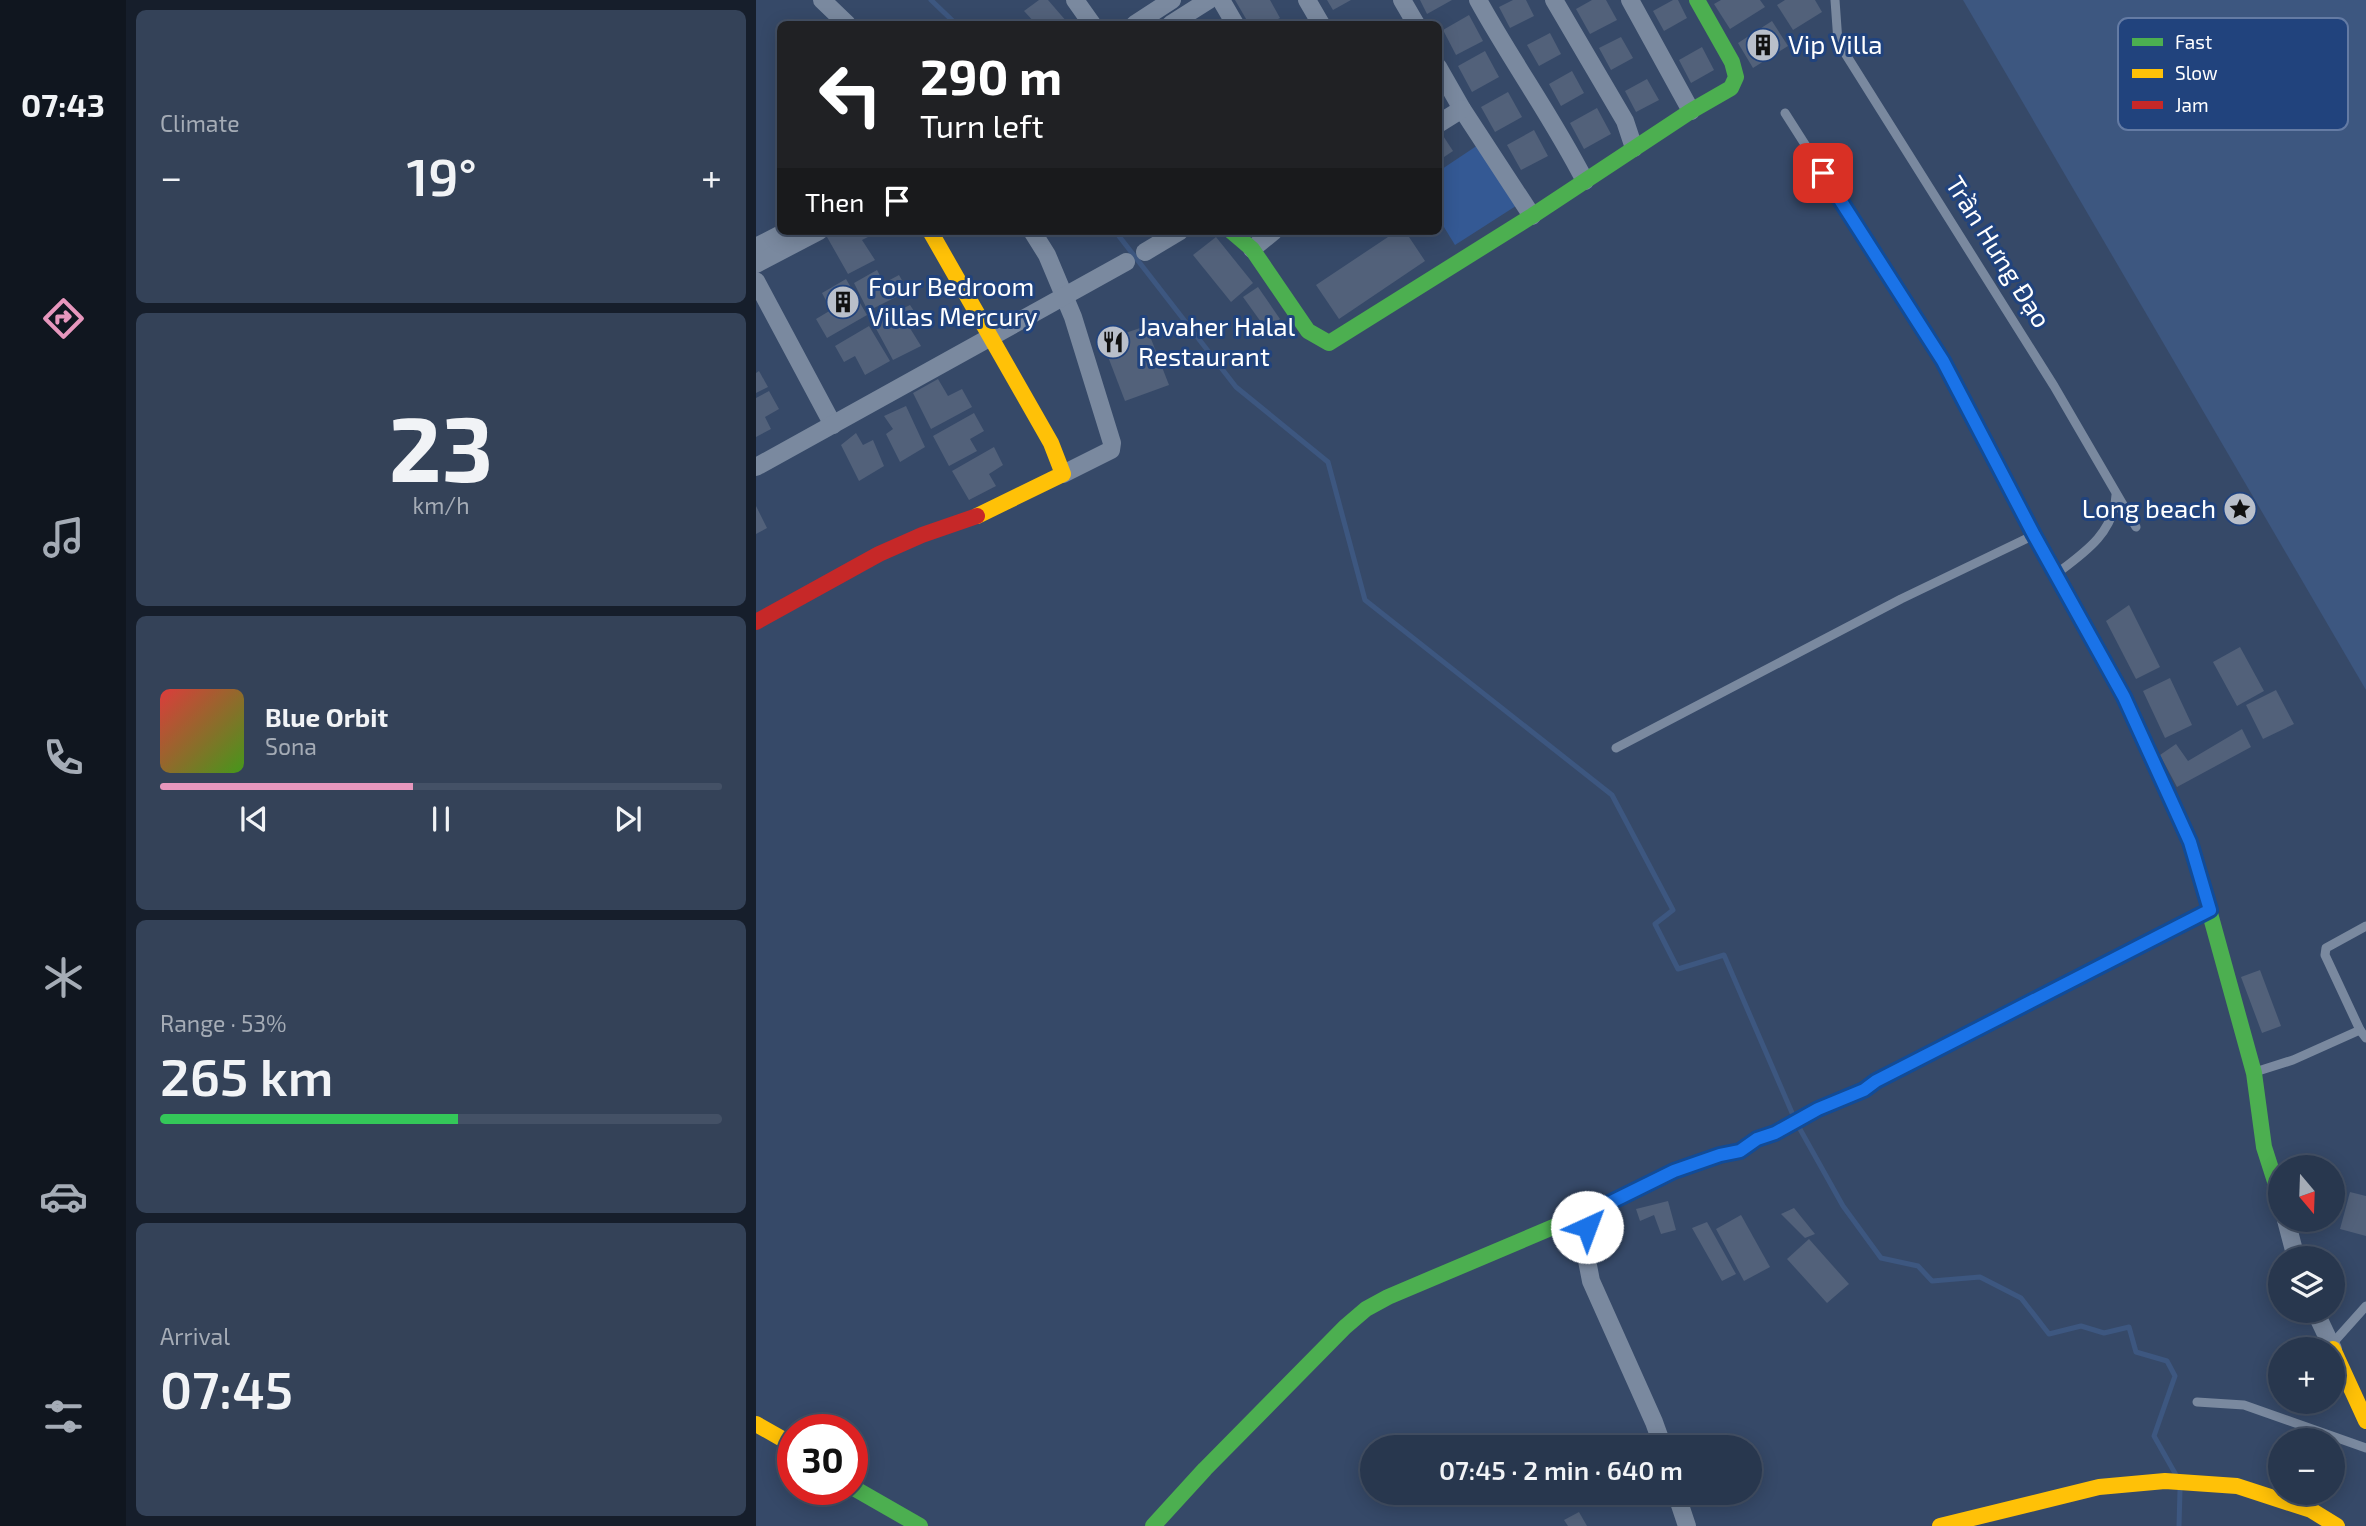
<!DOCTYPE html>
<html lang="en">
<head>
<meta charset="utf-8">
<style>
	:root { --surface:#28374e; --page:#344258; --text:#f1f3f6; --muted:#a5acb6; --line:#445166; --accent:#e797bd }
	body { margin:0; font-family:"Exo 2",sans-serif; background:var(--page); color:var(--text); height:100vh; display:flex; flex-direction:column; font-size:26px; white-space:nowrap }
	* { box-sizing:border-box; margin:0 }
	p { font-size:23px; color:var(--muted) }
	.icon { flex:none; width:38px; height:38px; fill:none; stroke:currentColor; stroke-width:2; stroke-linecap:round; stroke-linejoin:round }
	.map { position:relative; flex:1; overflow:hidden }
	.details { display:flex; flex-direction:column; gap:10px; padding:10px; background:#161e2b; width:630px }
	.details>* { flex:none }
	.top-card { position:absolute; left:21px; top:21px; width:665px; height:214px; border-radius:10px; box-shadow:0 4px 18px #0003,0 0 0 2px var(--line); background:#202124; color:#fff; overflow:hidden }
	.needle { width:46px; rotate:161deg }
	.tools { position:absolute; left:1512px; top:1155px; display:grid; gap:14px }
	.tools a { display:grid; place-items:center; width:77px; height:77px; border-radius:50%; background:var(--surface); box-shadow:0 4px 18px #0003,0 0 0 2px var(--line); font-size:35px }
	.speed { position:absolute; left:21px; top:1414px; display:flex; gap:14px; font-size:35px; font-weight:700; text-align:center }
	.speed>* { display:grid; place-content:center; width:91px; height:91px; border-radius:50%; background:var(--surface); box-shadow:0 4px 18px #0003,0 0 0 2px var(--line); line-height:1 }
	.speed .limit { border:10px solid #d22; background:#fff; color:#111 }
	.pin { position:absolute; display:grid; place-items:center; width:60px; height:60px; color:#fff; margin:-30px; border-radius:14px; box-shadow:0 4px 10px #0006 }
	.me { position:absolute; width:77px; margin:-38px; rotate:43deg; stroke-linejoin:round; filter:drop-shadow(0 0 5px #0008) }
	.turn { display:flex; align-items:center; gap:24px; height:147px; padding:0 28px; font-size:32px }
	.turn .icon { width:91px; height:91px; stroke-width:2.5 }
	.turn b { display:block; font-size:49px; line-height:60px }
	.then { display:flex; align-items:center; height:66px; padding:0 28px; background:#0003; gap:14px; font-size:26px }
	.big { font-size:52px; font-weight:600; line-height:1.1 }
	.details .tile { flex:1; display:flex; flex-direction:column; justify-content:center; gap:10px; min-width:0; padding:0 24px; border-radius:10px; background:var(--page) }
	.details .dial { align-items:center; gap:0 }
	.dial b { font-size:91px; line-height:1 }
	.song { display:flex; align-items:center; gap:21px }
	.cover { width:84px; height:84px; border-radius:10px; background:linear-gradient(135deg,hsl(0 70% 55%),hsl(100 70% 35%)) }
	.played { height:7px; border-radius:4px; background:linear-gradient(90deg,var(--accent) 45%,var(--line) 45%) }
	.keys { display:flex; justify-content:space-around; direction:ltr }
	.heat { display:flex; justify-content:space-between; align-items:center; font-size:38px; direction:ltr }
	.charge { height:10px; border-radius:5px; background:linear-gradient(90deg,#34c759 53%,var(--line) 0) }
	.trip { position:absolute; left:604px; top:1435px; width:402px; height:70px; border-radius:35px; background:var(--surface); box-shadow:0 4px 18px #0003,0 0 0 2px var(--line); font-weight:600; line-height:70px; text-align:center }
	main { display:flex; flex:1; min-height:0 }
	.tabs { display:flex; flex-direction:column; width:126px; justify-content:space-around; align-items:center; background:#10161f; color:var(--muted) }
	.tabs .icon { width:49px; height:49px }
	.tabs .selected { color:var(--accent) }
	.tabs b { font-size:32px; color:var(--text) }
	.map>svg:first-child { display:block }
</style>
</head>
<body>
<main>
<nav class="tabs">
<b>07:43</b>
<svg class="icon selected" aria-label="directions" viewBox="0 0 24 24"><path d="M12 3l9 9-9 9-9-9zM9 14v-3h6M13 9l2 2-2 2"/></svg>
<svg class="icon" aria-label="music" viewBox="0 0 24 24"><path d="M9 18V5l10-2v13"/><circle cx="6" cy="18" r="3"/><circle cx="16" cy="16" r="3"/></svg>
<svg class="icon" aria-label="phone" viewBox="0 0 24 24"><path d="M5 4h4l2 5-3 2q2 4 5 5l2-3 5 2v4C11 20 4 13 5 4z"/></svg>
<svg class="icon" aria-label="climate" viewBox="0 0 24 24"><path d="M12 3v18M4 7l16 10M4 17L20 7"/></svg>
<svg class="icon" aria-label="car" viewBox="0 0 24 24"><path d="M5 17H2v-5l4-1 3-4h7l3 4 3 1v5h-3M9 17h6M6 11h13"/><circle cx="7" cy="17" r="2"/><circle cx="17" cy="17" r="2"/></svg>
<svg class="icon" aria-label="filters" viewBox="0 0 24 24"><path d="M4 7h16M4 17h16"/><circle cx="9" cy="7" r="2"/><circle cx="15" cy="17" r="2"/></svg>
</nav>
<section class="details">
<div class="tile"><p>Climate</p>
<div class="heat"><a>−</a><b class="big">19°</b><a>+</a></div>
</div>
<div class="tile dial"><b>23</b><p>km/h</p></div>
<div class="tile">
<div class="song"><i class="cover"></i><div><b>Blue Orbit</b><p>Sona</p></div></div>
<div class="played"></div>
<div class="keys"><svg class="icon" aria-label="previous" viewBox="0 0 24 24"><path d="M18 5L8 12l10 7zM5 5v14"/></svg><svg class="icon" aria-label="pause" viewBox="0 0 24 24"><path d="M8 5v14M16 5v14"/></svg><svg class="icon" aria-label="next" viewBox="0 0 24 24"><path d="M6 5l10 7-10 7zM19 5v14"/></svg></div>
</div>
<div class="tile"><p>Range · 53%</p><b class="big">265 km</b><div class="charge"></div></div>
<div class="tile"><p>Arrival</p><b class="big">07:45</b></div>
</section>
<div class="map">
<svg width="1610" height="1526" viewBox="0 0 1610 1526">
	<rect width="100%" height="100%" fill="#364968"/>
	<path fill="#345994" d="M 725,143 L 763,204 L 699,245 L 683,219 L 683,171 Z"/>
	<path fill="#3d5780" d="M 1207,0 L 1610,0 L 1610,690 Z"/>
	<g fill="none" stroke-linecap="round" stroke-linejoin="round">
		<g stroke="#3d5780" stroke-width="5">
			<path d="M 175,0 L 200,24"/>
			<path d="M 359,231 L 480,387 L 572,462 L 609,600 L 856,795 L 917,910 L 899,924 L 922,969 L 968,955 L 1040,1122 L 1087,1206 L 1125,1258 L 1162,1266 L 1176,1281 L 1224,1277 L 1265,1298 L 1293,1334 L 1325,1326 L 1348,1333 L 1373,1327 L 1380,1352 L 1411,1361 L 1419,1376 L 1398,1436 L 1420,1475"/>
			<path d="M 1423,1526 L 1424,1490"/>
		</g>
	</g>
	<g fill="#52617a">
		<path d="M 283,0 L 292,0 L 311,22 L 307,24 L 280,24 L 268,11 Z"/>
		<path d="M 479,0 L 514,0 L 524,18 L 512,24 L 493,24 Z"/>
		<path d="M 571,0 L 595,0 L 577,10 Z"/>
		<path d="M 664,0 L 696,0 L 671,14 Z"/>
		<path d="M 757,0 L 770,0 L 778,16 L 754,28 L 743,7 Z"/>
		<path d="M 836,0 L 850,0 L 861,20 L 834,34 L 820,9 Z"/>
		<path d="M 917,0 L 922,0 L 931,18 L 908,31 L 897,11 Z"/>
		<path d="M 965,0 L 1004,0 L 1009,7 L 974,29 L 958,4 Z"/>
		<path d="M 1029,0 L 1059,0 L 1066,12 L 1037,30 L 1021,5 Z"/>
		<path d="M 713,15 L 727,41 L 700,55 L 687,30 Z"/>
		<path d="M 1016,21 L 1032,46 L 997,68 L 982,43 Z"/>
		<path d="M 794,33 L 805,54 L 783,66 L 771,45 Z"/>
		<path d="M 865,37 L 877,58 L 855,70 L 843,48 Z"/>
		<path d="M 946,47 L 958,70 L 935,83 L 923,60 Z"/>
		<path d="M 729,51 L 743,77 L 716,92 L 702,66 Z"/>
		<path d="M 816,71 L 828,93 L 805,106 L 793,84 Z"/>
		<path d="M 891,79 L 903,100 L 880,112 L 869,91 Z"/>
		<path d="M 752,92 L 766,117 L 739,132 L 725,107 Z"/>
		<path d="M 841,108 L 855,134 L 828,149 L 814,123 Z"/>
		<path d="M 682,128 L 697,151 L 682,161 Z"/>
		<path d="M 778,130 L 792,156 L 765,170 L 751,145 Z"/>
		<path d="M 83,231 L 115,231 L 118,234 L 106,240 L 119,260 L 92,274 L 71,237 Z"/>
		<path d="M 641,231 L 649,231 L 669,261 L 583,319 L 560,285 Z"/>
		<path d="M 460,237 L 497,283 L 475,302 L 437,255 Z"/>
		<path d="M 121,270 L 128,283 L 143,275 L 152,291 L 112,311 L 98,283 Z"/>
		<path d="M 90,279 L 111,315 L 71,338 L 60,319 L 75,310 L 66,293 Z"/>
		<path d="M 502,287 L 524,319 L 510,329 L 487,297 Z"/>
		<path d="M 154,305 L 164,320 L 152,325 L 165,346 L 137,360 L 117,323 Z"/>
		<path d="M 113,326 L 134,361 L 109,375 L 99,356 L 88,362 L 79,346 Z"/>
		<path d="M 390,326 L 413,385 L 369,401 L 346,341 Z"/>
		<path d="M 3,371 L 12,387 L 0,393 L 0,373 Z"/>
		<path d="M 182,379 L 192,396 L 206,389 L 216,407 L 175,429 L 157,393 Z"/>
		<path d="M 13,391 L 23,409 L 9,417 L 15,429 L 0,437 L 0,398 Z"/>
		<path d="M 150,406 L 169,447 L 144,462 L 130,434 L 137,429 L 128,416 Z"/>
		<path d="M 218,413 L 228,431 L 214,439 L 221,451 L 193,466 L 177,436 Z"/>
		<path d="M 100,433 L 107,445 L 117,440 L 128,466 L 103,481 L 85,445 Z"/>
		<path d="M 238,447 L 247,465 L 233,474 L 240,486 L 213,500 L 196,471 Z"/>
		<path d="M 0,506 L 11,528 L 0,534 Z"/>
		<path d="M 1373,605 L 1404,667 L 1380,679 L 1350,621 Z"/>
		<path d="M 1484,647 L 1508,691 L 1481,706 L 1457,662 Z"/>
		<path d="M 1414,678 L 1436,725 L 1409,738 L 1387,691 Z"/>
		<path d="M 1520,690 L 1538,724 L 1507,739 L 1490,705 Z"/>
		<path d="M 1486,729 L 1495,747 L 1421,787 L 1404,755 L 1420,744 L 1432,761 Z"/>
		<path d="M 1504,970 L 1525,1026 L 1506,1033 L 1485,977 Z"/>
		<path d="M 1594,1192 L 1610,1196 L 1610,1236 L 1584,1229 Z"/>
		<path d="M 912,1201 L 920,1230 L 905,1234 L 898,1215 L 884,1221 L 880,1209 Z"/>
		<path d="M 1038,1208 L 1059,1234 L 1049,1238 L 1025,1214 Z"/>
		<path d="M 985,1215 L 1014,1267 L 988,1281 L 960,1229 Z"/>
		<path d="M 951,1222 L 980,1274 L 966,1281 L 936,1228 Z"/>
		<path d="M 1053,1239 L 1093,1284 L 1071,1303 L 1031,1259 Z"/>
		<path d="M 823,1512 L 831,1526 L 812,1526 L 808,1520 Z"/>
	</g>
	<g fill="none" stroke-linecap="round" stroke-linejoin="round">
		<g stroke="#7a899f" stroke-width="9">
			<path d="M 1079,0 L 1082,42 L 1298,386 L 1380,527"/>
			<path d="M 1300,574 C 1328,553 1358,533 1360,495"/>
			<path d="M 860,748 L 1145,599 L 1278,535"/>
			<path d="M 1604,1030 L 1569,955 L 1570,948 L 1610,926"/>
			<path d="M 1499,1072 L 1537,1060 L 1604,1030 L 1610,1038"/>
			<path d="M 856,1202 L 918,1171 L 964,1155 L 984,1151 L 1001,1139 L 1019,1133 L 1062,1109 L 1108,1090 L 1120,1081 L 1453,910 L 1434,842 L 1368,697 L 1278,535 L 1187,361 L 1029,113"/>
			<path d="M 1576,1344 L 1610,1306"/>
			<path d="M 1441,1402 L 1488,1405 L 1610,1448"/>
		</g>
		<g stroke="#7a899f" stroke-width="18">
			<path d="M 66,0 L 91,24"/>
			<path d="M 319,0 L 336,24"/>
			<path d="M 465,0 L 479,24"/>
			<path d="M 551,0 L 565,24"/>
			<path d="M 646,0 L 660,24"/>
			<path d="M 722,0 C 756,62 797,118 829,181"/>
			<path d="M 798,0 L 869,121 L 878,148"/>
			<path d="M 874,0 L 935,111"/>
			<path d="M 379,24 L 416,0"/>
			<path d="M 415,24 L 453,0"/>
			<path d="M 682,67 L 706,109 L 776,216"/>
			<path d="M 682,124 L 706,109"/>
			<path d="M 276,231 L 291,255 L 317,317 L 356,443 L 355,450 L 307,474"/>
			<path d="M 0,247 L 31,231"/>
			<path d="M 496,249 L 518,231"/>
			<path d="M 389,252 L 424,231"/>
			<path d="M 0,264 L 63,231"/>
			<path d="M 0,281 L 77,425"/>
			<path d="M 0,467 L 370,262"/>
			<path d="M 835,1212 L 828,1245 L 835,1281 L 898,1422 L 907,1447"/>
			<path d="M 1530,1220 L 1540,1258"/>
			<path d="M 1559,1311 L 1577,1349"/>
			<path d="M 920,1493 L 931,1526"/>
		</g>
		<g stroke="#4caf50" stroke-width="16">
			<path d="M 475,231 L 496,249 L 552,331 L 573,343 L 776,216 L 935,111 L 975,88 L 980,77 L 976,62 L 941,0"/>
			<path d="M 1453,910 L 1498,1073 L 1508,1147 L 1524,1197"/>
			<path d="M 96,1487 L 164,1526"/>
			<path d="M 397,1526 L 449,1469 L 589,1327 L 610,1309 L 632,1297 L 854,1203"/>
		</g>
		<g stroke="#ffc107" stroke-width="16">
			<path d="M 174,231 L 295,443 L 307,474 L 221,516"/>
			<path d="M 1577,1349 L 1610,1421"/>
			<path d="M 0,1424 L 37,1445"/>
			<path d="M 1184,1526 L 1343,1487 L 1409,1481 L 1481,1486 L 1555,1510 L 1581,1526"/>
		</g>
		<path stroke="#c62828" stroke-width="16" d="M 0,622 L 123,554 L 166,535 L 221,516"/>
	</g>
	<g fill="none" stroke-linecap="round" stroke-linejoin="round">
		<defs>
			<path id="route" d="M 831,1227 L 835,1212 L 918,1171 L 964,1155 L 984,1151 L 1001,1139 L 1019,1133 L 1062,1109 L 1108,1090 L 1120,1081 L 1454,910 L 1434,842 L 1368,697 L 1278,535 L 1187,361 L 1067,173"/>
		</defs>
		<use href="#route" stroke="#114b97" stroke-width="18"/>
		<use href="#route" stroke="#1a73e8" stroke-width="12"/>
	</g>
	<defs>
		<symbol id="building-disc" viewBox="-11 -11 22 22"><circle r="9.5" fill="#b9bfca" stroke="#21437d"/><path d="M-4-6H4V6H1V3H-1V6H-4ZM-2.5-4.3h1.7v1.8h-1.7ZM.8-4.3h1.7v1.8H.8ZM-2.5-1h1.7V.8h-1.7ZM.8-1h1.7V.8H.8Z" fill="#111"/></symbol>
		<symbol id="restaurant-disc" viewBox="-11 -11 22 22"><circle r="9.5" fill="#b9bfca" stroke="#21437d"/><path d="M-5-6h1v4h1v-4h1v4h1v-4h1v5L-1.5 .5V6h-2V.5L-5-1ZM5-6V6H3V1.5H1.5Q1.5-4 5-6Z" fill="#111"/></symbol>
		<symbol id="sight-disc" viewBox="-11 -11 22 22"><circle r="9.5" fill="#b9bfca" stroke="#21437d"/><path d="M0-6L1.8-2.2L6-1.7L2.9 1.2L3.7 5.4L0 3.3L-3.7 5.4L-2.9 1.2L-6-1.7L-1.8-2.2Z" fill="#111"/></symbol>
	</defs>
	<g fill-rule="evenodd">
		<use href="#building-disc" x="988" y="26" width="38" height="38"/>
		<use href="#building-disc" x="68" y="283" width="38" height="38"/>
		<use href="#restaurant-disc" x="338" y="323" width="38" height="38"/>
		<use href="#sight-disc" x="1465" y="490" width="38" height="38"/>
	</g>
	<g text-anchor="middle" stroke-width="6" stroke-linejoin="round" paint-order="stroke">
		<g font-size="26" fill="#fff" stroke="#21437d" text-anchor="start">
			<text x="1032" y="54">Vip Villa</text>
			<text x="112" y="296">Four Bedroom<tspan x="112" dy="30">Villas Mercury</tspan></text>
			<text x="382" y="336">Javaher Halal<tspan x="382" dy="30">Restaurant</tspan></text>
			<text x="1460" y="518" text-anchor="end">Long beach</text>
		</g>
		<g font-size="26" fill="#fff" stroke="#21437d">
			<text transform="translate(1242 252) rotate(58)" y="9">Trần Hưng Đạo</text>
		</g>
	</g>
	<rect x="1362" y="18" width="230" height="112" rx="10" fill="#21437d" stroke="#647ba4" stroke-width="2"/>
	<rect x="1376" y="38" width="31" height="8" fill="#4caf50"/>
	<rect x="1376" y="69" width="31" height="9" fill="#ffc107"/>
	<rect x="1376" y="101" width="31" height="8" fill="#c62828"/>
	<g font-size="19" fill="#fff">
		<text x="1419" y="49">Fast</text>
		<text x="1419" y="80">Slow</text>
		<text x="1419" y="112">Jam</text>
	</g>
</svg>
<div class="tools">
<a><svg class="needle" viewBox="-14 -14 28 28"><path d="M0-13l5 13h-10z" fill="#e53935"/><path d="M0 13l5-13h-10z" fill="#a5acb6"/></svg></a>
<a><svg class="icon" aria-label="layers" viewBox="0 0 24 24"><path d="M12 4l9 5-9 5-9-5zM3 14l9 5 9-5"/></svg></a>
<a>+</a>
<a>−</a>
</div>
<div class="speed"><div class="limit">30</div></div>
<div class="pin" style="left:1067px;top:173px;background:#d93025"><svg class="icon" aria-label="arrive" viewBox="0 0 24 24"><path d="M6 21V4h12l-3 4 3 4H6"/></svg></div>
<svg class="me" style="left:831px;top:1227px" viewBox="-20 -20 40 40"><circle r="19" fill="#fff"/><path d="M0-13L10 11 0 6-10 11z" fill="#1a73e8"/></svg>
<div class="trip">07:45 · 2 min · 640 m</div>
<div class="top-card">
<div class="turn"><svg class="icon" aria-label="left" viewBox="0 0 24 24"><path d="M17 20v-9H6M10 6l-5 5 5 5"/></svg><div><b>290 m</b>Turn left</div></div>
<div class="then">Then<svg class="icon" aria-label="arrive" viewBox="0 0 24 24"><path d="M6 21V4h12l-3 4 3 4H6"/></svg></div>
</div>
</div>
</main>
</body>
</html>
